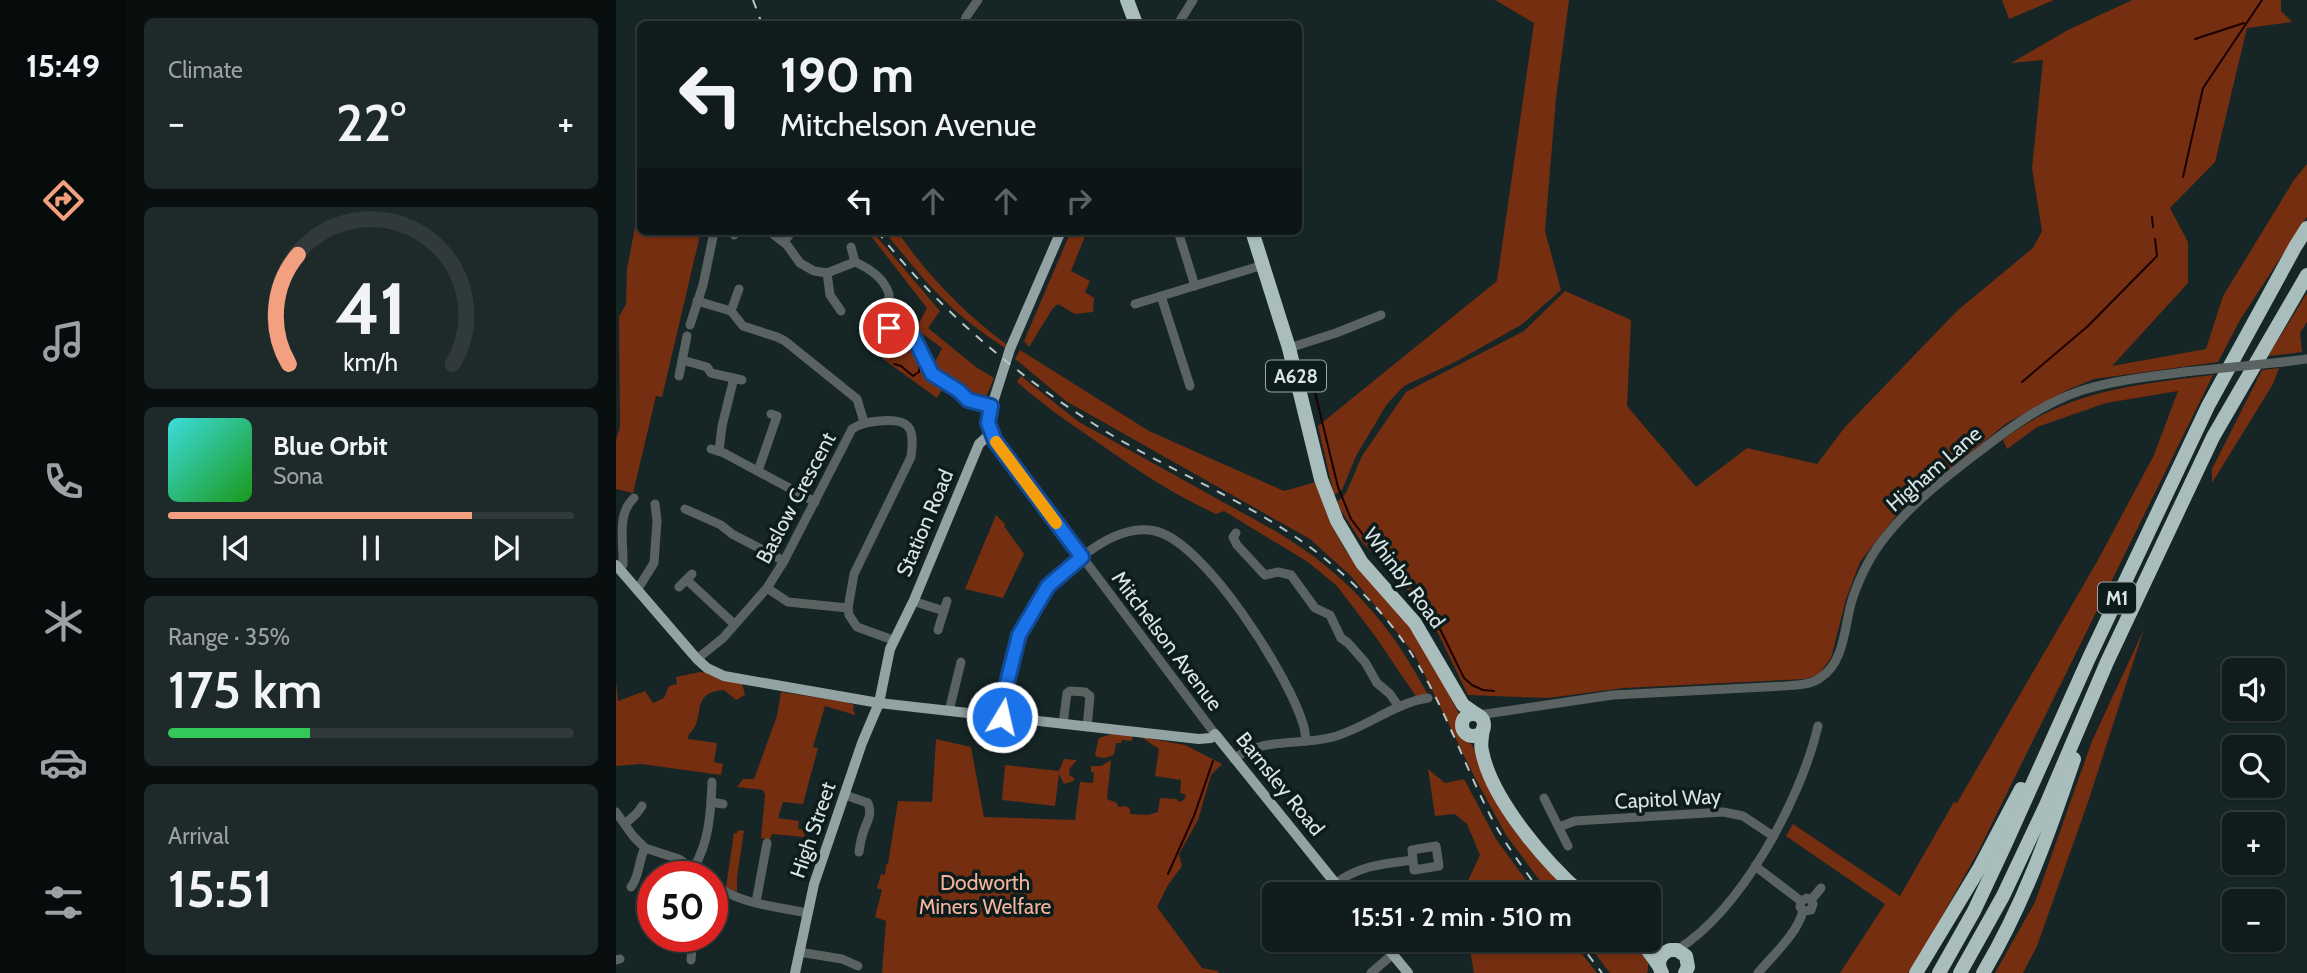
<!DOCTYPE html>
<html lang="en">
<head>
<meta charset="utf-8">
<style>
	:root { --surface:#101c1c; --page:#1e2929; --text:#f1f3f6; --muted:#9ca1a3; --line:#303a3b; --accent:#f3a081 }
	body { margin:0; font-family:Cabin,sans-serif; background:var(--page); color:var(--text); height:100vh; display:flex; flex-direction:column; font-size:26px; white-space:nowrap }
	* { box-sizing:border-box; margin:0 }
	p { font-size:23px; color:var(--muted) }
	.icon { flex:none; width:38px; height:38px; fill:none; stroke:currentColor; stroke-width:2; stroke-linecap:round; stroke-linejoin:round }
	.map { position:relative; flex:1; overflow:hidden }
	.details { display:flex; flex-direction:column; gap:18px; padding:18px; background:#090f0f; width:490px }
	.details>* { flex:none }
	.guide { position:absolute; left:21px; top:21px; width:665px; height:214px; border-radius:10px; box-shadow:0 2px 5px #0004,0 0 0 2px var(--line); background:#101c1c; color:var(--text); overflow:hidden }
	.buttons { position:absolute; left:1606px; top:658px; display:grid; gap:14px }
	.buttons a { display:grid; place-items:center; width:63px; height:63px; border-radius:10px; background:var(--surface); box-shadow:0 2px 5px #0004,0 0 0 2px var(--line); font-size:35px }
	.speed { position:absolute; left:21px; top:861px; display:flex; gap:14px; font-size:35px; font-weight:700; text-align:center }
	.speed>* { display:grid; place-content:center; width:91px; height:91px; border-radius:50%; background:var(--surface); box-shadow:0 2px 5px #0004,0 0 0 2px var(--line); line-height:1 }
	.speed .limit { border:10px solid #d22; background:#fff; color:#111 }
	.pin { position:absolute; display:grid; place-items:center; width:60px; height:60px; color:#fff; margin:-30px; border:4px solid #fff; border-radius:50%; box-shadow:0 2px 7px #0007 }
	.me { position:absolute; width:77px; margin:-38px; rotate:9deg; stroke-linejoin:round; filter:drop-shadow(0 0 5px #0008) }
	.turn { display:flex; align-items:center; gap:24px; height:147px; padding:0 28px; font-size:32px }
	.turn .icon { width:91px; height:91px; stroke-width:2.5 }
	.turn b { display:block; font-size:49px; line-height:60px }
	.lanes { display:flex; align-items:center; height:66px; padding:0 28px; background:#0003; justify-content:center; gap:35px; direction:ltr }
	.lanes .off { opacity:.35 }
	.big { font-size:52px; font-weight:600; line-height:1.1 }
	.details .card { flex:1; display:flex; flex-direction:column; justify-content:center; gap:10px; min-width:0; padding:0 24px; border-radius:10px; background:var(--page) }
	.details .dial { align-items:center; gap:0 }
	.dial svg { height:182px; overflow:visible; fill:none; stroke:var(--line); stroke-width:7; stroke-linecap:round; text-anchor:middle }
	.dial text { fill:var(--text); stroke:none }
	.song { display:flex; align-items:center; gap:21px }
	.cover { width:84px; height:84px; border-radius:10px; background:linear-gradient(135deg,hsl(180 70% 55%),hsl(120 70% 35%)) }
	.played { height:7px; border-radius:4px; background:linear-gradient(90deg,var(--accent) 75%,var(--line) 75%) }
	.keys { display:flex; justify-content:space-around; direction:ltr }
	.heat { display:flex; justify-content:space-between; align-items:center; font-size:38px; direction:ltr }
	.charge { height:10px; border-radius:5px; background:linear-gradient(90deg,#34c759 35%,var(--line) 0) }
	.trip { position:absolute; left:646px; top:882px; width:399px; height:70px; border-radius:10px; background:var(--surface); box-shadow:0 2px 5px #0004,0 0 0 2px var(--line); font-weight:600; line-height:70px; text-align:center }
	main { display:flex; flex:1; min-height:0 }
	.dock { display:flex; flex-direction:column; width:126px; justify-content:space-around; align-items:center; background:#060b0b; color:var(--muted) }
	.dock .icon { width:49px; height:49px }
	.dock .selected { color:var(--accent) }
	.dock b { font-size:32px; color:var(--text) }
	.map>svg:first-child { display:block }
</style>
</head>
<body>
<main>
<nav class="dock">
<b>15:49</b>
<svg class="icon selected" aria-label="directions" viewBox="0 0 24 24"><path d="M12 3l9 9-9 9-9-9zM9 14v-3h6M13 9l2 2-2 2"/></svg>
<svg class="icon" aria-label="music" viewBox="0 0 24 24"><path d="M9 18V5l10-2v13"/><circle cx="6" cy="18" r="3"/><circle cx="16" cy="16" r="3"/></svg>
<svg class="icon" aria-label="phone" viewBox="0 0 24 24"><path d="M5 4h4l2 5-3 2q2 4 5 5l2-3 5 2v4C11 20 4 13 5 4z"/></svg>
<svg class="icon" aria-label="climate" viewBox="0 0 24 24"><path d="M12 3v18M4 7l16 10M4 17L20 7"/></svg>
<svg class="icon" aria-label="car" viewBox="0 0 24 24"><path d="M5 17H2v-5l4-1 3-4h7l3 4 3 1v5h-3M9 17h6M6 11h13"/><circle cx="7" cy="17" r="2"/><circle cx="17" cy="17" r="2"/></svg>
<svg class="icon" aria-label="filters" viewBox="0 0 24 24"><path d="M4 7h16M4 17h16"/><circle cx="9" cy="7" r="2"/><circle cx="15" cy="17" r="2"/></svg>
</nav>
<section class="details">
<div class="card"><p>Climate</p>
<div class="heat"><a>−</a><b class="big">22°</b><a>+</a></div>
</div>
<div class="card dial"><svg viewBox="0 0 100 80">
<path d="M14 69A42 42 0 1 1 86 69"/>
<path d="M14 69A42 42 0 0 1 18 21" stroke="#f3a081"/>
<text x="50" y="56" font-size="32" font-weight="700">41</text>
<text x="50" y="72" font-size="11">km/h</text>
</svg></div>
<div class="card">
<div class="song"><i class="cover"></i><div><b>Blue Orbit</b><p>Sona</p></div></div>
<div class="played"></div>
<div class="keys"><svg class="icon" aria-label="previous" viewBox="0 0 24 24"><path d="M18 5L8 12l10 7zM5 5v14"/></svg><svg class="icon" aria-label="pause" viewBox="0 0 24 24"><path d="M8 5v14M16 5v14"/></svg><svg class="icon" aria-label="next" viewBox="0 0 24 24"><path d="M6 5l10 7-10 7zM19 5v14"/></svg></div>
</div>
<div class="card"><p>Range · 35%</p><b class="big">175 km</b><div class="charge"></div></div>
<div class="card"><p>Arrival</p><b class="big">15:51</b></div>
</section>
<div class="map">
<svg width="1691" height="973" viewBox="0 0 1691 973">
	<rect width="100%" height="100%" fill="#162525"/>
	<g fill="#762e10">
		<path d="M 879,0 L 953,0 L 940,98 L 929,231 L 945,290 L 905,325 L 841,361 L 788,386 L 771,404 L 740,456 L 726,490 L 718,495 L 702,426 L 881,281 L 918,23 Z"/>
		<path d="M 1386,0 L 1438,0 L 1393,19 Z"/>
		<path d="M 1516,0 L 1665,0 L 1665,11 L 1676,22 L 1631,28 L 1599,162 L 1554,208 L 1572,242 L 1572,283 L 1496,366 L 1590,349 L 1607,296 L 1678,180 L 1691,164 L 1691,217 L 1624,320 L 1602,362 L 1478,379 L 1451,390 L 1391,423 L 1288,506 L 1264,536 L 1244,562 L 1230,599 L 1215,658 L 1203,674 L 1189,679 L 1008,688 L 932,698 L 852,695 L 819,627 L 797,596 L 745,541 L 720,503 L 730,493 L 746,456 L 790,392 L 908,331 L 949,291 L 1015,320 L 1011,406 L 1080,487 L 1131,448 L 1201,464 L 1229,427 L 1342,310 L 1417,248 L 1426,231 L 1416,168 L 1427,60 L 1395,63 L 1452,30 Z"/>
		<path d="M 24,201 L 24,231 L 85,231 L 46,397 L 40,396 L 17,493 L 0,489 L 0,440 L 4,427 L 3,317 L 10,304 L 11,269 Z"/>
		<path d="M 251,231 L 256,231 L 324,311 L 312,328 L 360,367 L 378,378 L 370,397 C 355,400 333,379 320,370 L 317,366 L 326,348 L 300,329 L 311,308 Z"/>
		<path d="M 268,231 L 281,231 C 311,275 348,313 390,344 L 389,348 C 379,341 368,334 358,326 C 323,300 295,264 268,231 Z"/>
		<path d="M 455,231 L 471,231 L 455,271 L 474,281 L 469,292 L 478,298 L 477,312 L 459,314 L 442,304 L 437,308 L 413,347 L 408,341 Z"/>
		<path d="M 1691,293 L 1691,322 L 1684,333 L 1686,352 L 1652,356 Z"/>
		<path d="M 280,335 C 302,336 300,358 309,373 C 313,380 321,384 327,388 L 321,398 L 267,359 L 276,349 Z"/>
		<path d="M 404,350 L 533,431 L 668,491 L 700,482 L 714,523 L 730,551 L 750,578 L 786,615 L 812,655 L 843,714 L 843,727 L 847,739 L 856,745 L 886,806 L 922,860 L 957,894 L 934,894 L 890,835 L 858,776 L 799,655 L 736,577 L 694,539 L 450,401 L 399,359 Z"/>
		<path d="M 1663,368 L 1657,384 L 1596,483 L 1596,469 L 1646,370 Z"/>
		<path d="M 1597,375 L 1362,852 L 1302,959 L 1292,973 L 1224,973 L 1269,904 L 1170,836 L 1177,824 L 1284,896 L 1338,802 L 1341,803 L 1482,560 L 1538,455 L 1562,391 L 1490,403 L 1421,427 L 1391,449 L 1387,440 C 1452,390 1518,385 1597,375 Z"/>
		<path d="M 405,376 L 463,422 L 661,532 C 731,574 775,624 813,697 L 801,698 L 759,636 L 721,586 L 692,562 L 608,511 L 600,514 C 558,495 521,470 484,444 C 455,424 427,405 401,382 Z"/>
		<path d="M 380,515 L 390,525 L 388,526 L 408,554 L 387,598 L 349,589 Z"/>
		<path d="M 1528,629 L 1472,802 L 1421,946 L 1407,973 L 1379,973 L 1419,902 L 1476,741 Z"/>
		<path d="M 84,672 L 92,673 L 126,683 L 129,695 L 120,700 L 108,690 C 72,692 91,720 73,734 L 72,739 L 101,743 L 98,762 L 107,764 L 105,775 L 25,764 L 0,766 L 0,681 L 2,701 L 29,691 L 37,703 L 48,698 L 53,686 L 61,684 L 60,677 Z"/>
		<path d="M 165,692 L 230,702 L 238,705 L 237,709 L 239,713 L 237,716 L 236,714 L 209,706 L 197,747 L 202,748 L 187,804 L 167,802 L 162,818 L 183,821 L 182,829 L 189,830 L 188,837 L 156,834 L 154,840 L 145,838 L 149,795 L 147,790 L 121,787 L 127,779 L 138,779 L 161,716 Z"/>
		<path d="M 496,734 L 517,736 L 516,741 L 506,740 L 505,743 L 500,743 L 498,755 L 489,758 L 481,757 L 479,754 L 483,738 Z"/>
		<path d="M 525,737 L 569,745 L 606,764 L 595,775 L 582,820 L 563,854 L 566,866 L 552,885 L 541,907 L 586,968 L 602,971 L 603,973 L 266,973 L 270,921 L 259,917 L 266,890 L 261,888 L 265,874 L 269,875 L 270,865 L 272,864 L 282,801 L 316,802 L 320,739 L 355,747 L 368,817 L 459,820 L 464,782 L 477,783 L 478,773 L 475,772 L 475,766 L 485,766 L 495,760 L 491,799 L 501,803 L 502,807 L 510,806 L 514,809 L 514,814 L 532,815 L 542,812 L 544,798 L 561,799 L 563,802 L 568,800 L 570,795 L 564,793 L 565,780 L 539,776 L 543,749 Z"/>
		<path d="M 448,759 L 461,760 L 454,768 L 453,775 L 458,778 L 458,781 L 448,784 L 443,774 L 439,806 L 386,800 L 389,765 L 443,771 Z"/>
		<path d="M 812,769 L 829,783 L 848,779 L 880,839 L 920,894 L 846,894 L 864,855 L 851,824 L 839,814 L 819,816 Z"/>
		<path d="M 122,830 L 128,831 L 121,877 L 121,892 L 110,887 L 118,833 L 121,833 Z"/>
		<path d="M 852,940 L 955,940 L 981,973 L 858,973 Z"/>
		<path d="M 969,940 C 981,940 997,937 1009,940 C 1022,943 1037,960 1031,973 L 994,973 Z"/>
	</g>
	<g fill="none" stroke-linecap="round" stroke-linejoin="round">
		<g stroke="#1b0000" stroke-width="2">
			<path d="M 1579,39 L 1628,23"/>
			<path d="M 1567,177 L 1587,88 L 1646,0"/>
			<path d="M 1536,217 L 1537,227"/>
			<path d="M 278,364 L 285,366 L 297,376 L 303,372 C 305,359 298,345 287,337"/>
			<path d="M 695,376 L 722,487 L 735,519 L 748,536 L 797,587 L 823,627 L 848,678 L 856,685 L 867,690 L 878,691"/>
			<path d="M 1406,382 L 1472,326 L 1541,256 L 1539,239"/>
			<path d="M 552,874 L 578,816 L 597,761"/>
		</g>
		<g stroke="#5b6262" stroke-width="9">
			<path d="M 348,24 L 350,17 L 362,0"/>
			<path d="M 562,24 L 577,0"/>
			<path d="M 153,231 L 171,245 L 184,263 L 198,271 L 211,273 L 239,262"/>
			<path d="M 562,231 L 579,286"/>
			<path d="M 118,235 L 123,231"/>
			<path d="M 168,242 L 176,231"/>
			<path d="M 235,247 L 239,262 C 255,269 268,278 273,294 L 273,336"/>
			<path d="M 211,273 L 214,295 L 225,311"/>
			<path d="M 545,296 L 574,386"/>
			<path d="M 81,301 L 115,311 L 127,326 L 161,337 L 169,341 L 241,399 L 248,422"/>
			<path d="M 519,304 L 647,265"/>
			<path d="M 115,311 L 123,289"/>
			<path d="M 74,325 L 87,285 L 97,237"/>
			<path d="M 273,328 L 292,332 L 297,336 L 302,342 L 316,375 L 338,388 L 355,401 L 375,406"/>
			<path d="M 673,348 L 720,333 L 765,315"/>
			<path d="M 66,360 L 91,367 L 95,373 L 126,380"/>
			<path d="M 1667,362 L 1691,359"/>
			<path d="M 63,376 L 71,336"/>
			<path d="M 374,434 L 599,734"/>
			<path d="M 95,449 L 108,453 L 199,502"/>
			<path d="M 103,451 L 106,426 L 118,378"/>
			<path d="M 142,471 L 161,416 L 155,414"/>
			<path d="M 69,509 L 105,525 L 116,534 L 168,561"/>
			<path d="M 620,533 L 617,537 L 621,545 L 646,572 L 649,575 L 662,572 L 675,575 L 699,608 L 714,615 L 725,638 L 732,643 L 749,662 L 761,683 L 774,694 L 783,707"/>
			<path d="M 3,569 L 7,565 C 8,543 0,514 18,498"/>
			<path d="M 71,580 L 118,624"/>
			<path d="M 63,587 L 76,574"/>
			<path d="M 151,588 L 172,602 L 232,608"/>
			<path d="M 21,590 L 38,563 L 41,521 L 39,504"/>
			<path d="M 298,600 L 303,603 L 328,611"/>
			<path d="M 322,630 L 331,601"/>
			<path d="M 81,659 L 107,638 L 151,588 L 168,561 L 236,429 C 245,423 253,422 263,421 C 294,418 299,427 295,457 L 238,574 L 232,608 L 233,615 L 241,627 L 277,640"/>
			<path d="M 333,711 L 345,662"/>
			<path d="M 863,715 L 997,695 L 1168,686 C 1180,685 1194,685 1204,678 C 1230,662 1228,623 1237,597 C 1245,574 1255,554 1270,536 C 1296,503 1330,477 1364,451 C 1395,427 1426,404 1464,391 C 1498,380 1533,377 1568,372"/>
			<path d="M 384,717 C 388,675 408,610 438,580 C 448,569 462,559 475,550 C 493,537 517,526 539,531 C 589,542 671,674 686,721 C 689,727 689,734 690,741"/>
			<path d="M 447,724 L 451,693 L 454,691 L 469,692 L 474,696 L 471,727"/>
			<path d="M 618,759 C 645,737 685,746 717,737 C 750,728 778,703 812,698"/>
			<path d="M 229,795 L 252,803 C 257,816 250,822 247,833 C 245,839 244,845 243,852"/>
			<path d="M 928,798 L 952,846"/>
			<path d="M 95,802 L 107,804"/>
			<path d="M 0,812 L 17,836 L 29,848 L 63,859 L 89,877"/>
			<path d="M 9,824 L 21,813 L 26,806"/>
			<path d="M 943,827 L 959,821 L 1107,812 L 1127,816 L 1157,836"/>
			<path d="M 1139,866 L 1185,901 L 1184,907 L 1187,911 L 1195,910 L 1197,904 L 1195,900 L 1191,898 L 1185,901"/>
			<path d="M 78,867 C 93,843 95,811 96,782"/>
			<path d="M 96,883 C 122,904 158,906 191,913"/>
			<path d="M 720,883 C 745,865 767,864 797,860 L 798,870 L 823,866 L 820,846 L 796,850 L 797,860"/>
			<path d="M 15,887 C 24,876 22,861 29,848"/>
			<path d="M 1195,900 L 1205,888"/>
			<path d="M 140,902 L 151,843"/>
			<path d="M 1061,950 C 1126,909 1185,799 1202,726"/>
			<path d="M 183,952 L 226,959 L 242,966"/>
			<path d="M 0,960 L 4,959"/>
			<path d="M 75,960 L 77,936"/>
			<path d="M 755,973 L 777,954"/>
			<path d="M 1142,973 C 1158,954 1181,934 1187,911"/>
		</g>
		<g stroke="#93a3a3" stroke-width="10">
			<path d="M 0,565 L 81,659 L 91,668 L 108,676 L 263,703 L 583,739 L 595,738 L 599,734 L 728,894"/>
			<path d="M 765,940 L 792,973"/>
			<path d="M 179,973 L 198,884 L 246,743 L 263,703 L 274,649 L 298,600 L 363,444 L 374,434 L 372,418 L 394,349 L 445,231"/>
		</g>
		<g stroke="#a9bdbc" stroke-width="14">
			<path d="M 511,0 L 520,24"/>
			<path d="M 636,231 L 673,348 L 705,479 L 721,521 L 746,563 L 799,623 L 847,705 L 860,714"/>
			<circle cx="857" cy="725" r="11"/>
			<path d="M 867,729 C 866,737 864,744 866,751 C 875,799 930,863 966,894"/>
			<path d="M 1020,940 L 1031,949 L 1043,966"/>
			<path d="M 1046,973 C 1040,963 1044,954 1054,950 L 1061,950 L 1070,956 L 1072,967 L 1069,973"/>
			<path d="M 1300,973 L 1364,867 L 1405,789"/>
			<path d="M 1323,973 L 1358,911 L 1389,845 L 1473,658 L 1592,406 L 1679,247 L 1691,228"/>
			<path d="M 1344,973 L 1387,896 L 1430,805 L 1491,662 L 1597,437 L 1691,275"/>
			<path d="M 1367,973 C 1407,906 1433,833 1458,759"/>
		</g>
		<g stroke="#bac5c5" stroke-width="2" stroke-dasharray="9 9" stroke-linecap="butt">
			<path d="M 137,0 L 146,24"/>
			<path d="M 261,231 C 328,316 411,385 504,440 C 572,479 654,512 714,563 C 744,588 774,620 795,653 C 827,703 847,762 874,815 C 888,843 908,869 926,894"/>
			<path d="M 961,940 L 986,973"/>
		</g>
		<path stroke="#5b6262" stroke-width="9" d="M 1568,372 L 1667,362"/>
	</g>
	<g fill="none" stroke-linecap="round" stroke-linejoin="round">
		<defs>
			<path id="route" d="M 273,328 L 292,332 L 297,336 L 316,374 L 343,391 L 352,400 L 375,406 L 372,423 L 379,441 L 466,557 L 432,586 L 403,635 L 384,711 L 386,717"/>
		</defs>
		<use href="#route" stroke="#114b97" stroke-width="18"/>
		<use href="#route" stroke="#1a73e8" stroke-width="12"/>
		<path stroke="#f59e0b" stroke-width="12" d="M 380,442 L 440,523"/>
	</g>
	<g text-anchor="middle" stroke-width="7" stroke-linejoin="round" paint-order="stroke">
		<g fill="#0c1c1c" stroke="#9ca8a8" stroke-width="2">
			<rect x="650" y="360.5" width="60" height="31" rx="5"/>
			<rect x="1482" y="582.5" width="38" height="31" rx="5"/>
		</g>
		<g font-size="19" font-weight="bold" fill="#dae4e4">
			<text x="680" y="383">A628</text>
			<text x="1501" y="605">M1</text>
		</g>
		<g font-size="21" fill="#dae4e4" stroke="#0c1c1c">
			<text transform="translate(1318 469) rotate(-41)" y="7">Higham Lane</text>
			<text transform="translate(180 498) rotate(-62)" y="7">Baslow Crescent</text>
			<text transform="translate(309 523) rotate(-67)" y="7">Station Road</text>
			<text transform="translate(788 578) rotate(53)" y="7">Whinby Road</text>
			<text transform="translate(551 641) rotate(53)" y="7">Mitchelson Avenue</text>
			<text transform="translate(664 784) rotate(51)" y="7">Barnsley Road</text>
			<text transform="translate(1052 799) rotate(-3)" y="7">Capitol Way</text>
			<text transform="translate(197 830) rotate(-71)" y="7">High Street</text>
		</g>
		<g font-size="21" fill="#f4b39b" stroke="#0c1c1c">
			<text x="369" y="890">Dodworth<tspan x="369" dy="24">Miners Welfare</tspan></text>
		</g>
	</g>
</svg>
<div class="buttons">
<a><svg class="icon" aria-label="sound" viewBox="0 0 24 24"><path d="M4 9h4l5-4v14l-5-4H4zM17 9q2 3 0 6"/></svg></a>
<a><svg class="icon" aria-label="search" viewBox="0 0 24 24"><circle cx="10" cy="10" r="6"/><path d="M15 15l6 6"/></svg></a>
<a>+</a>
<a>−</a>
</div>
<div class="speed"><div class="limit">50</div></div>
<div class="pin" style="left:273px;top:328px;background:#d93025"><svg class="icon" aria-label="arrive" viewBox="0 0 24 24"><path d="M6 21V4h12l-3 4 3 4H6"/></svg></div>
<svg class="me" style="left:386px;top:717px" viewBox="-20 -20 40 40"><circle r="17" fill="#1a73e8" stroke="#fff" stroke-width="3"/><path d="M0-11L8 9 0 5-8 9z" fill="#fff"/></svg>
<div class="trip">15:51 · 2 min · 510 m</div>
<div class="guide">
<div class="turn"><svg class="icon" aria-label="left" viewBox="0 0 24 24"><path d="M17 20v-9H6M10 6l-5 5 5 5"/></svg><div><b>190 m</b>Mitchelson Avenue</div></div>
<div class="lanes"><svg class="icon" aria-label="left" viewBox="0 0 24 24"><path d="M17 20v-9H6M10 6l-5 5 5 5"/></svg><svg class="icon off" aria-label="ahead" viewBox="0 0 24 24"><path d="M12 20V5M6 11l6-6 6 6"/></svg><svg class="icon off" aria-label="ahead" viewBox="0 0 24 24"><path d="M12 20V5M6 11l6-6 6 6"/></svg><svg class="icon off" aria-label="right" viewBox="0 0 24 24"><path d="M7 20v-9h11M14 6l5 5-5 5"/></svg></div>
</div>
</div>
</main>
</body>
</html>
